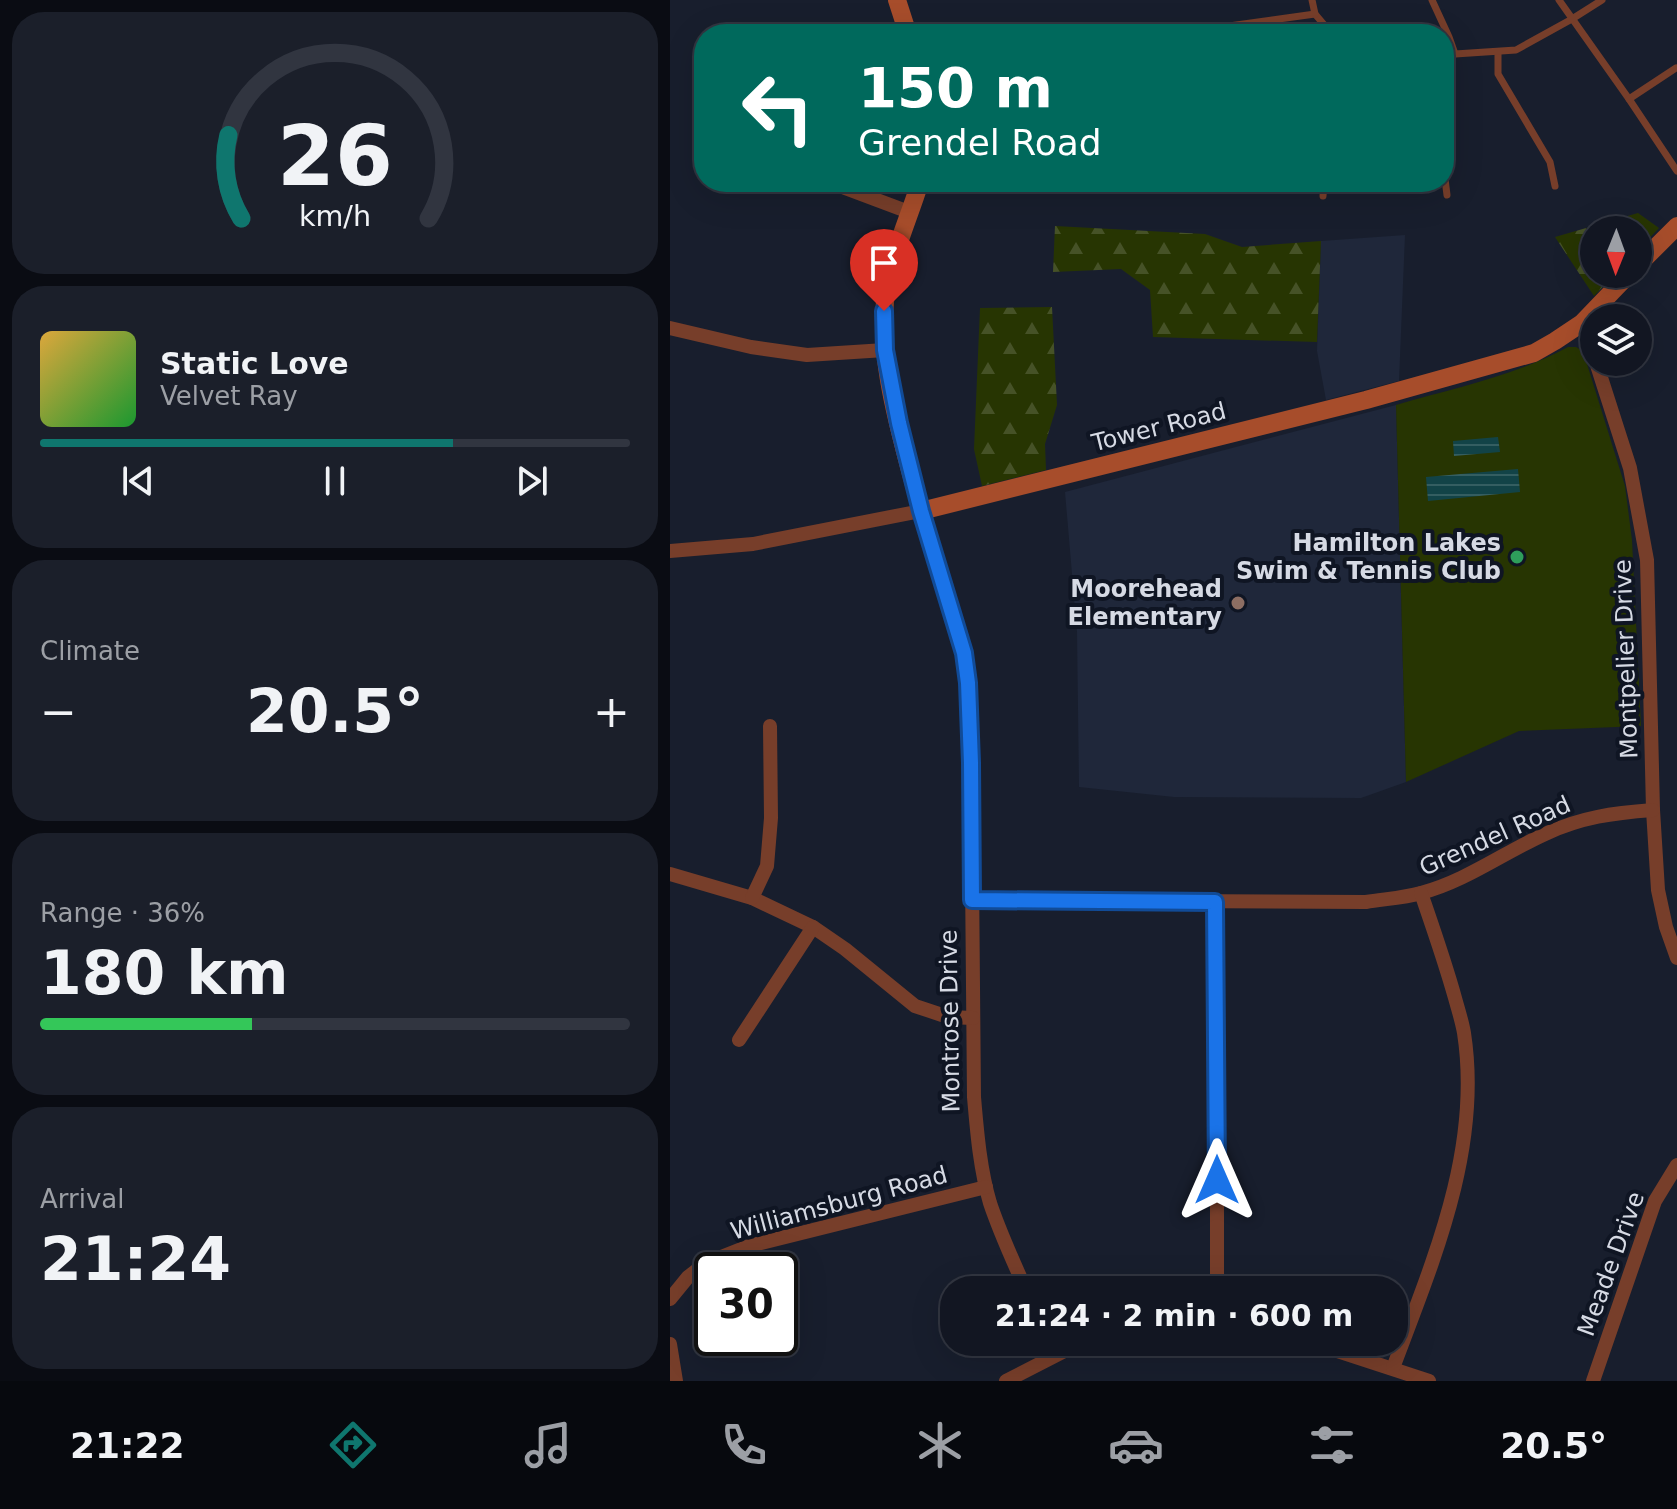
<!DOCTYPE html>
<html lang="en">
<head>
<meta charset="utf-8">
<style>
	:root { --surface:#121622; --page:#1b1f2a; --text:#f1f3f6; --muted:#9c9fa5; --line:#313540; --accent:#0f766e }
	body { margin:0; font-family:"DejaVu Sans",sans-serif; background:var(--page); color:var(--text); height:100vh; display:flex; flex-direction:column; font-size:30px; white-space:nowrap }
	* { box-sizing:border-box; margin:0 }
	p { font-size:26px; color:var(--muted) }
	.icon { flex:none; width:44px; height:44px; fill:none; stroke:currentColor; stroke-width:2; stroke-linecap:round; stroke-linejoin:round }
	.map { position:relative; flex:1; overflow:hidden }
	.side { display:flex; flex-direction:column; gap:12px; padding:12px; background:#0a0c13; width:670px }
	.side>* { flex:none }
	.banner { position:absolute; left:24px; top:24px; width:760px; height:168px; border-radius:32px; box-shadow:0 8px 32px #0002,0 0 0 2px var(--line); background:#00695c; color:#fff; overflow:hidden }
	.needle { width:52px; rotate:181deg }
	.controls { position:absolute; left:910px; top:216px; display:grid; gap:16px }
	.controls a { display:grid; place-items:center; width:72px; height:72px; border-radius:50%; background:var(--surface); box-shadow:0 8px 32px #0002,0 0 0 2px var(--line); font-size:40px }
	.speed { position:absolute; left:24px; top:1252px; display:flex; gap:16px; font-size:40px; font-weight:700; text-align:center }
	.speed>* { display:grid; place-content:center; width:104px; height:104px; border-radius:50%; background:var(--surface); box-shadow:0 8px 32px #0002,0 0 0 2px var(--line); line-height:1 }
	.speed .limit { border:4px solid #111; border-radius:12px; background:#fff; color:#111 }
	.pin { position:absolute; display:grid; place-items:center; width:68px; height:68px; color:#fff; margin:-82px -34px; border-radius:50% 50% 50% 0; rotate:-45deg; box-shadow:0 0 8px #0007 }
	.pin .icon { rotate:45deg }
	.me { position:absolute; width:88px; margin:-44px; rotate:0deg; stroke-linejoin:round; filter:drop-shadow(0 0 6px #0008) }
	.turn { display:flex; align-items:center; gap:28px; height:168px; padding:0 32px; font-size:36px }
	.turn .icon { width:104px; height:104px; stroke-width:2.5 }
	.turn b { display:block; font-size:56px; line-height:68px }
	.big { font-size:60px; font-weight:800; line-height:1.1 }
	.side .widget { flex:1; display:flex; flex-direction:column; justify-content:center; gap:12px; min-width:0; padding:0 28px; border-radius:32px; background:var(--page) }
	.side .dial { align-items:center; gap:0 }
	.dial svg { height:208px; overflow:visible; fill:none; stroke:var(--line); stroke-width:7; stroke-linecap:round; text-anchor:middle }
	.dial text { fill:var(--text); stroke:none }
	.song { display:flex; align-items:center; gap:24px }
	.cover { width:96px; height:96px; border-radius:12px; background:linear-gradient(135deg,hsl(40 70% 55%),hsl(130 70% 35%)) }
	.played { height:8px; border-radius:4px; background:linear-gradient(90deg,var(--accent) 70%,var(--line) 70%) }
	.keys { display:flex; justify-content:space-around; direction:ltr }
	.heat { display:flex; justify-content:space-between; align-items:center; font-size:44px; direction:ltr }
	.charge { height:12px; border-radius:6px; background:linear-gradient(90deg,#34c759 36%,var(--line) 0) }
	.trip { position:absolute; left:270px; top:1276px; width:468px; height:80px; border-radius:32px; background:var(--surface); box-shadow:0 8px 32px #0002,0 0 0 2px var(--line); font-weight:800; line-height:80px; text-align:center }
	.tabs { display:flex; height:128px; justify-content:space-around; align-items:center; background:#07090e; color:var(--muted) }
	.tabs .icon { width:56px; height:56px }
	.tabs .current { color:var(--accent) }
	.tabs b { font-size:36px; color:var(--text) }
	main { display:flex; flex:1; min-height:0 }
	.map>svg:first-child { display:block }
</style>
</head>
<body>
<main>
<section class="side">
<div class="widget dial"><svg viewBox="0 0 100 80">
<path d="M14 69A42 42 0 1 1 86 69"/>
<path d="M14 69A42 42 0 0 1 9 37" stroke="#0f766e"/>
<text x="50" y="56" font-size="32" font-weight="700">26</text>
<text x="50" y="72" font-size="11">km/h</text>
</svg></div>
<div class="widget">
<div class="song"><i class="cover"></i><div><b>Static Love</b><p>Velvet Ray</p></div></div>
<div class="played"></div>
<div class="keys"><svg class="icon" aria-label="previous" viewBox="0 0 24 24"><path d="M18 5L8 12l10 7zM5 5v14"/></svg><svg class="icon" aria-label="pause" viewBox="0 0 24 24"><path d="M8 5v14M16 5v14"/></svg><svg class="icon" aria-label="next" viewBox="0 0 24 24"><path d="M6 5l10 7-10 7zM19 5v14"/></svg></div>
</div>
<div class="widget"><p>Climate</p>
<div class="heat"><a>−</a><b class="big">20.5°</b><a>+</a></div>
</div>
<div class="widget"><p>Range · 36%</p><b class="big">180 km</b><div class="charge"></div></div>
<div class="widget"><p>Arrival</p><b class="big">21:24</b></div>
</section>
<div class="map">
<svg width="1007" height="1381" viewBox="0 0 1007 1381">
	<defs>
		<pattern id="forest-firs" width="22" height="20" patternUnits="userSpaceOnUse" patternTransform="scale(2)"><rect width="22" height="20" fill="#273502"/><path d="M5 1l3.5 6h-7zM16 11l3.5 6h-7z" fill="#465227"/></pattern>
		<pattern id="water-rules" width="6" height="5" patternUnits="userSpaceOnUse" patternTransform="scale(2)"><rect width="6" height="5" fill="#124347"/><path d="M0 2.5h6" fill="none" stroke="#345e61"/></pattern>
	</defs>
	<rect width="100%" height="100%" fill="#181e2d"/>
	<g fill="#1f273a">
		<path d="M 735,235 L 729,381 L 656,400 L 647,351 L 651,241 Z"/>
		<path d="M 726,405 L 736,782 L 691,798 L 504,797 L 409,787 L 407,632 L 395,492 Z"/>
	</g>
	<g fill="url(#forest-firs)">
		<path d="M 968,213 L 989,228 L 968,250 L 968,230 L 924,230 L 924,274 L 945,274 L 924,296 L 885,237 Z"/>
		<path d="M 385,226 L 535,234 L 572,247 L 651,241 L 647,342 L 483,337 L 480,290 L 451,269 L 383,272 Z"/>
		<path d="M 382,307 L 387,405 L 375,444 L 376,470 L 312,486 L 304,449 L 310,308 Z"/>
	</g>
	<path fill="#273502" d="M 898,347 L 906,347 L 913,351 L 955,486 L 962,540 L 971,726 L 849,731 L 736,782 L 726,405 C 784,388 845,376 898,347 Z"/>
	<g fill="url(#water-rules)">
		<path d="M 828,437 L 830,452 L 784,456 L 783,441 Z"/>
		<path d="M 848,469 L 850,492 L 758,501 L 756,477 Z"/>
	</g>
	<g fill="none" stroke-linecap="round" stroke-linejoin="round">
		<g stroke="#773e2a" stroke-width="7">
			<path d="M 642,0 L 645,14 L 662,34"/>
			<path d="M 762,0 L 779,37 L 785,54"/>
			<path d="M 889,0 L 959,99 L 1007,171"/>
			<path d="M 559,26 L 645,14"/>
			<path d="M 828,52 L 828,74 L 880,162 L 885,186"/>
			<path d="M 774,58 L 785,54 L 846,50 L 902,19 L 932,0"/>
			<path d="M 959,99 L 1006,68"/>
			<path d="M 774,171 L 777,195"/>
			<path d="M 653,196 L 654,182"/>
		</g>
		<g stroke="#773e2a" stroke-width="14">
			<path d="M 159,182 L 239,212"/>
			<path d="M 912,323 L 924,355"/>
			<path d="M 0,328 L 81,347 L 137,355 L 215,350"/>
			<path d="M 926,362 L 960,468 L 977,560 L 983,810 L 988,890 L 996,927 L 1007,958"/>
			<path d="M 0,551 L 83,544 L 251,511 L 294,653 L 298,683 L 301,763 L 304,1097 C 307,1132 310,1169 320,1203 C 330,1233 343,1261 356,1290"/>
			<path d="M 0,874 L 82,898 L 143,927 L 175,949 L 245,1006 L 278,1017 L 303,1018"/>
			<path d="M 82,898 L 97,866 L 101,818 L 100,726"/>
			<path d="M 302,900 L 696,902 C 714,899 734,898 751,893 C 796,881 833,853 875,834 C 912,817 943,813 983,810"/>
			<path d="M 545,902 L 547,1027 L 547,1290"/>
			<path d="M 69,1040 L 143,927"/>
			<path d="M 0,1299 L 18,1277 L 36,1263 L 79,1246 L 316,1187"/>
			<path d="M 640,1342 L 759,1381"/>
			<path d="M 0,1344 L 6,1381"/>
			<path d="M 723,1368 C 763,1261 812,1149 794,1033 C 792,1021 788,1009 785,998 C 775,962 763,928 751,893"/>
			<path d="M 336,1381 L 412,1342"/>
			<path d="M 923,1381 L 985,1201 L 1007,1165"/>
		</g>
		<g stroke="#a74d2b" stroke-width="18">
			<path d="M 227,0 L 238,34"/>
			<path d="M 250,182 C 240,215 225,247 218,282 C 203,353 233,442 251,511 L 696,400 L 864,353 L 885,341 L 912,323 L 959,274"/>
			<path d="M 968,265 L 1007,226"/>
		</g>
	</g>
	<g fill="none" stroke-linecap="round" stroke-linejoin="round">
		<defs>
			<path id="route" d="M 214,311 L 215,350 L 229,423 L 251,511 L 294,653 L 298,683 L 301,763 L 302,900 L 545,902 L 547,1180"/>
		</defs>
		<use href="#route" stroke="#114b97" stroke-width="20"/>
		<use href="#route" stroke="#1a73e8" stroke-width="14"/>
	</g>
	<circle fill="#2e9e5b" stroke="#0f1523" stroke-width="3" cx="847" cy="557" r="8"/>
	<circle fill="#8d6e63" stroke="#0f1523" stroke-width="3" cx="568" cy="603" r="8"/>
	<g text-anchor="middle" stroke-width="8" stroke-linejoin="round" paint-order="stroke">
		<g font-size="24" fill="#d6dae4" stroke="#0f1523">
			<text transform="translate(489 427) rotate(-14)" y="8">Tower Road</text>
			<text transform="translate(956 659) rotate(-92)" y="8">Montpelier Drive</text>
			<text transform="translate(825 836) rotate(-24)" y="8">Grendel Road</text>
			<text transform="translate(280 1021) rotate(-91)" y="8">Montrose Drive</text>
			<text transform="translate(169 1203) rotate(-15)" y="8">Williamsburg Road</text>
			<text transform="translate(941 1264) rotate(-70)" y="8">Meade Drive</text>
		</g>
		<g font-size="24" font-weight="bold" fill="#d6dae4" stroke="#0f1523" text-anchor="end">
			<text x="831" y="551">Hamilton Lakes<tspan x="831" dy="28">Swim &amp; Tennis Club</tspan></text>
			<text x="552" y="597">Moorehead<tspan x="552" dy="28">Elementary</tspan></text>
		</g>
	</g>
</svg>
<div class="controls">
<a><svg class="needle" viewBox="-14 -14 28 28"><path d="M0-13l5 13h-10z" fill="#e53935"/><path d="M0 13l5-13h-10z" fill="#9c9fa5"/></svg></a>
<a><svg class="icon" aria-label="layers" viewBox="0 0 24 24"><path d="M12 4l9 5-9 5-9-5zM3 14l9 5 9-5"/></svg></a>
</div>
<div class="speed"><div class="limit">30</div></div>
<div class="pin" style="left:214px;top:311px;background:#d93025"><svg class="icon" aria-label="arrive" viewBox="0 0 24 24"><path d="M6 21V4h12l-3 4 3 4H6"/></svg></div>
<svg class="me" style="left:547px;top:1180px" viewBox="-20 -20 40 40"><path d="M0-17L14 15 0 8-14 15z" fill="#1a73e8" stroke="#fff" stroke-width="4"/></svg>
<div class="trip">21:24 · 2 min · 600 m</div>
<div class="banner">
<div class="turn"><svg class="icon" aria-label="left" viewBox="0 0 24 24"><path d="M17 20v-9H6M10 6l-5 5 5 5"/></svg><div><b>150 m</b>Grendel Road</div></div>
</div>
</div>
</main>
<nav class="tabs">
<b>21:22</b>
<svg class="icon current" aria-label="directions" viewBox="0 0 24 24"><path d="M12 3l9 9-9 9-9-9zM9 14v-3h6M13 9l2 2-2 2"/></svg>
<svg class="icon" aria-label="music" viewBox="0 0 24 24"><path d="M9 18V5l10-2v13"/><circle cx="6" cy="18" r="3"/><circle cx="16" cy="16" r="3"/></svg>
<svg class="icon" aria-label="phone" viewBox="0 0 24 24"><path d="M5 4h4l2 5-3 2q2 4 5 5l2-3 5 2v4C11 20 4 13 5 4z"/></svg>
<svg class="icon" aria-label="climate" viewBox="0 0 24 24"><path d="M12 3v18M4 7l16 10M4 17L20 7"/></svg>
<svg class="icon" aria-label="car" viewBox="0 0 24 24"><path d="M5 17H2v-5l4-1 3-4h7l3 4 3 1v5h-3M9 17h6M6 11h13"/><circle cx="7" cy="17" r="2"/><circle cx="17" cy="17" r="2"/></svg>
<svg class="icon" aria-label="filters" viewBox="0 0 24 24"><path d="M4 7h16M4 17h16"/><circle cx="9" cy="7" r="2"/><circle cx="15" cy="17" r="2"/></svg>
<b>20.5°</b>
</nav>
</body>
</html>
